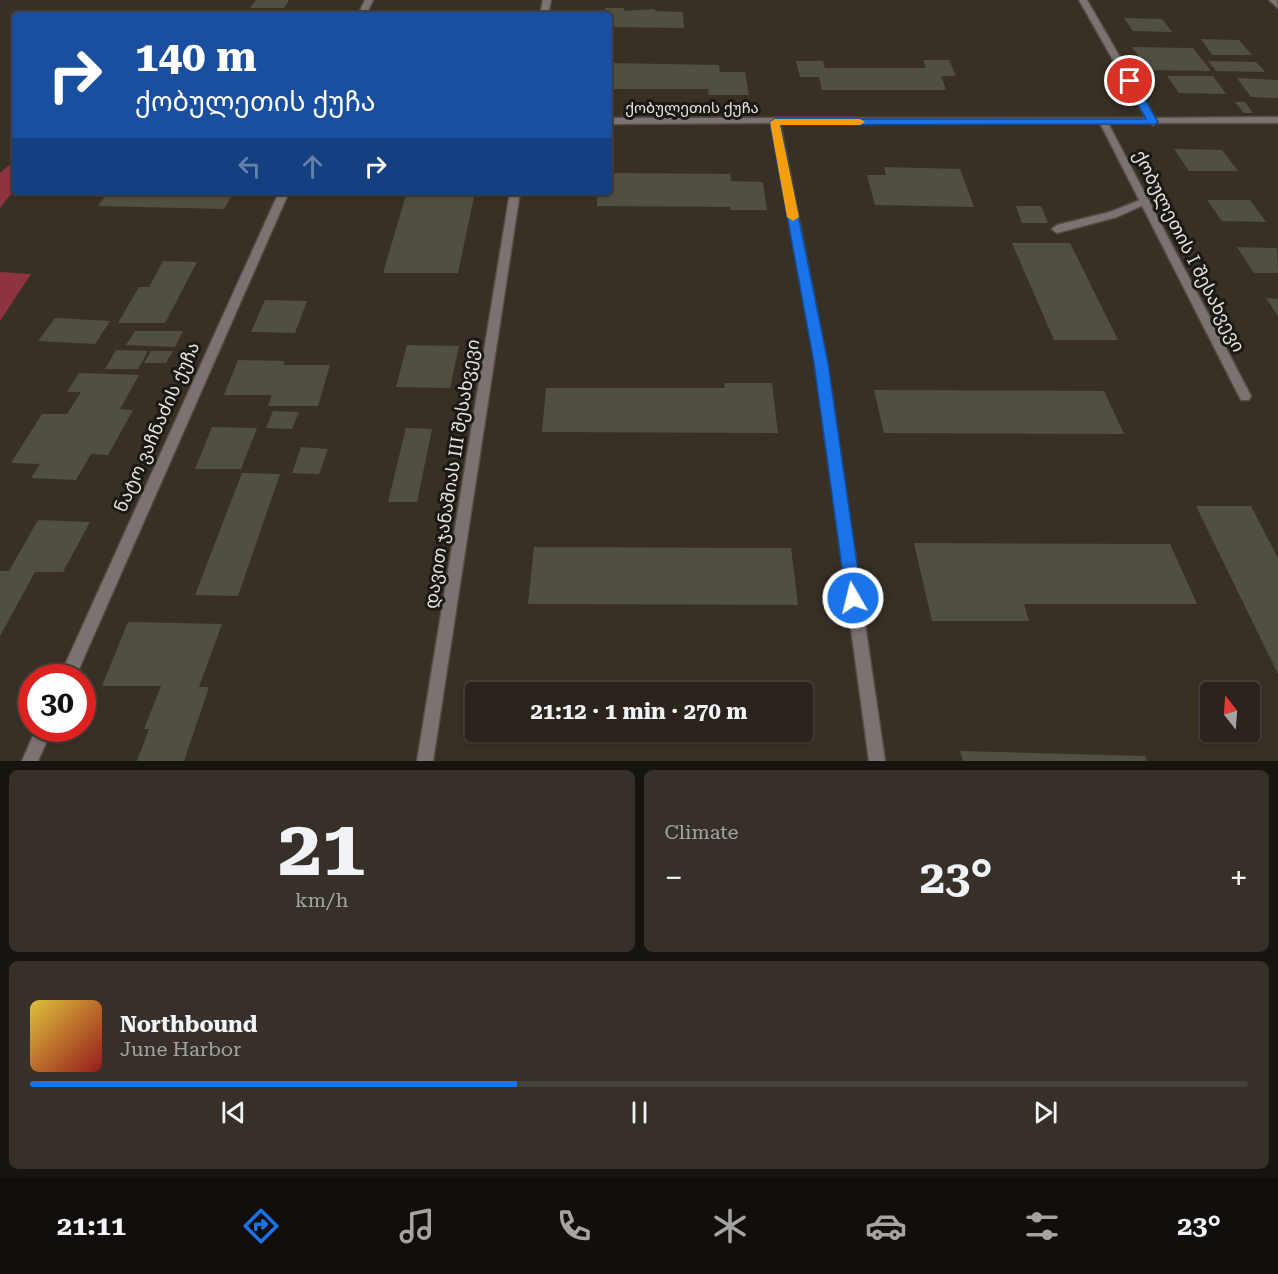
<!DOCTYPE html>
<html lang="en">
<head>
<meta charset="utf-8">
<style>
	:root { --surface:#2a241c; --page:#363029; --text:#f1f3f6; --muted:#a5a4a3; --line:#46413b; --accent:#1a73e8 }
	body { margin:0; font-family:"Roboto Serif","Noto Sans Georgian",serif; background:var(--page); color:var(--text); height:100vh; display:flex; flex-direction:column; font-size:22px; white-space:nowrap }
	* { box-sizing:border-box; margin:0 }
	p { font-size:20px; color:var(--muted) }
	.icon { flex:none; width:33px; height:33px; fill:none; stroke:currentColor; stroke-width:2; stroke-linecap:round; stroke-linejoin:round }
	.map { position:relative; height:761px; overflow:hidden }
	.panel { display:flex; flex-direction:column; gap:9px; padding:9px; background:#17140f; flex:1 }
	.panel>* { flex:none }
	.guide { position:absolute; left:12px; top:12px; width:600px; height:183px; border-radius:6px; box-shadow:0 2px 4px #0004,0 0 0 2px var(--line); background:#1a4fa0; color:#fff; overflow:hidden }
	.needle { width:39px; rotate:343deg }
	.tools { position:absolute; left:1200px; top:682px; display:grid; gap:12px }
	.tools a { display:grid; place-items:center; width:60px; height:60px; border-radius:6px; background:var(--surface); box-shadow:0 2px 4px #0004,0 0 0 2px var(--line); font-size:30px }
	.speed { position:absolute; left:18px; top:664px; display:flex; gap:12px; font-size:30px; font-weight:700; text-align:center }
	.speed>* { display:grid; place-content:center; width:78px; height:78px; border-radius:50%; background:var(--surface); box-shadow:0 2px 4px #0004,0 0 0 2px var(--line); line-height:1 }
	.speed .limit { border:9px solid #d22; background:#fff; color:#111 }
	.pin { position:absolute; display:grid; place-items:center; width:51px; height:51px; color:#fff; margin:-26px; border:3px solid #fff; border-radius:50%; box-shadow:0 2px 6px #0007 }
	.me { position:absolute; width:66px; margin:-33px; rotate:352deg; stroke-linejoin:round; filter:drop-shadow(0 0 4px #0008) }
	.turn { display:flex; align-items:center; gap:21px; height:126px; padding:0 24px; font-size:27px }
	.turn .icon { width:78px; height:78px; stroke-width:2.5 }
	.turn b { display:block; font-size:42px; line-height:51px }
	.lanes { display:flex; align-items:center; height:57px; padding:0 24px; background:#0003; justify-content:center; gap:30px; direction:ltr }
	.lanes .off { opacity:.35 }
	.big { font-size:45px; font-weight:700; line-height:1.1 }
	.panel .card { flex:1; display:flex; flex-direction:column; justify-content:center; gap:9px; min-width:0; padding:0 21px; border-radius:9px; background:var(--page) }
	.panel .dial { align-items:center; gap:0 }
	.dial b { font-size:78px; line-height:1 }
	.song { display:flex; align-items:center; gap:18px }
	.cover { width:72px; height:72px; border-radius:9px; background:linear-gradient(135deg,hsl(50 70% 55%),hsl(0 70% 35%)) }
	.played { height:6px; border-radius:3px; background:linear-gradient(90deg,var(--accent) 40%,var(--line) 40%) }
	.keys { display:flex; justify-content:space-around; direction:ltr }
	.heat { display:flex; justify-content:space-between; align-items:center; font-size:33px; direction:ltr }
	.panel .tiles { flex:1; display:grid; gap:9px; grid-template-columns:1fr 1fr }
	.card:last-child { grid-column:span 2 }
	.trip { position:absolute; left:465px; top:682px; width:348px; height:60px; border-radius:6px; background:var(--surface); box-shadow:0 2px 4px #0004,0 0 0 2px var(--line); font-weight:700; line-height:60px; text-align:center }
	.dock { display:flex; height:96px; justify-content:space-around; align-items:center; background:#110e0b; color:var(--muted) }
	.dock .icon { width:42px; height:42px }
	.dock .current { color:var(--accent) }
	.dock b { font-size:27px; color:var(--text) }
	.map>svg:first-child { display:block }
</style>
</head>
<body>
<div class="map">
<svg width="1278" height="761" viewBox="0 0 1278 761">
	<rect width="100%" height="100%" fill="#383025"/>
	<g fill="#8e3340">
		<path d="M 15,160 L 15,189 L 0,208 L 0,173 Z"/>
		<path d="M 0,272 L 31,274 L 0,321 Z"/>
	</g>
	<g fill="#514f42">
		<path d="M 256,0 L 289,0 L 284,8 L 250,8 Z"/>
		<path d="M 605,8 L 624,8 L 624,11 L 655,9 L 655,11 L 683,12 L 684,28 L 609,27 L 609,15 L 579,15 L 579,11 L 605,11 Z"/>
		<path d="M 513,11 L 512,15 L 373,15 L 375,12 Z"/>
		<path d="M 1124,18 L 1162,19 L 1172,32 L 1133,31 Z"/>
		<path d="M 1201,39 L 1239,40 L 1252,55 L 1212,55 Z"/>
		<path d="M 1132,47 L 1193,48 L 1211,71 L 1149,70 Z"/>
		<path d="M 923,60 L 949,60 L 956,76 L 941,76 L 946,90 L 822,90 L 819,77 L 800,77 L 796,61 L 823,61 L 825,68 L 926,68 Z"/>
		<path d="M 1208,61 L 1256,62 L 1265,72 L 1216,71 Z"/>
		<path d="M 609,63 L 719,65 L 720,72 L 745,72 L 749,95 L 709,95 L 708,89 L 609,89 Z"/>
		<path d="M 1167,76 L 1213,76 L 1226,94 L 1179,93 Z"/>
		<path d="M 1237,78 L 1278,80 L 1278,98 L 1251,97 Z"/>
		<path d="M 1235,102 L 1245,102 L 1253,113 L 1244,113 Z"/>
		<path d="M 1174,149 L 1222,150 L 1238,171 L 1189,171 Z"/>
		<path d="M 609,167 L 614,167 L 614,173 L 730,174 L 731,181 L 763,182 L 767,210 L 730,210 L 730,207 L 597,206 L 597,196 L 565,196 L 565,192 L 609,192 Z"/>
		<path d="M 884,167 L 960,169 L 974,207 L 875,205 L 867,175 L 886,175 Z"/>
		<path d="M 108,192 L 234,192 L 224,209 L 98,206 Z"/>
		<path d="M 407,192 L 475,192 L 458,273 L 383,273 Z"/>
		<path d="M 1207,200 L 1250,200 L 1266,222 L 1222,221 Z"/>
		<path d="M 1016,206 L 1041,206 L 1048,223 L 1022,223 Z"/>
		<path d="M 1012,243 L 1070,243 L 1118,340 L 1054,340 Z"/>
		<path d="M 1237,247 L 1277,248 L 1278,273 L 1254,273 Z"/>
		<path d="M 163,261 L 197,262 L 165,323 L 118,323 L 139,287 L 149,287 Z"/>
		<path d="M 1266,298 L 1278,299 L 1278,316 Z"/>
		<path d="M 265,300 L 307,301 L 295,333 L 251,332 Z"/>
		<path d="M 55,318 L 110,321 L 95,344 L 38,341 Z"/>
		<path d="M 135,331 L 183,331 L 175,347 L 126,345 Z"/>
		<path d="M 407,345 L 459,346 L 450,388 L 396,387 Z"/>
		<path d="M 116,350 L 148,351 L 138,369 L 105,369 Z"/>
		<path d="M 151,351 L 173,351 L 166,363 L 144,363 Z"/>
		<path d="M 238,360 L 285,361 L 283,365 L 330,365 L 318,406 L 268,406 L 272,395 L 224,395 Z"/>
		<path d="M 79,373 L 139,375 L 120,409 L 133,410 L 108,455 L 91,454 L 76,480 L 31,478 L 40,464 L 11,463 L 42,414 L 67,414 L 81,392 L 67,392 Z"/>
		<path d="M 724,383 L 772,383 L 778,433 L 542,432 L 546,388 L 725,388 Z"/>
		<path d="M 874,390 L 1104,391 L 1124,434 L 884,433 Z"/>
		<path d="M 273,411 L 299,412 L 292,429 L 266,428 Z"/>
		<path d="M 212,427 L 257,428 L 241,469 L 195,469 Z"/>
		<path d="M 406,428 L 432,429 L 417,502 L 388,502 Z"/>
		<path d="M 301,447 L 328,449 L 319,474 L 292,473 Z"/>
		<path d="M 242,473 L 280,474 L 238,596 L 195,595 Z"/>
		<path d="M 1196,506 L 1251,506 L 1278,558 L 1278,674 Z"/>
		<path d="M 38,520 L 90,522 L 63,572 L 35,572 L 0,636 L 0,571 L 9,571 Z"/>
		<path d="M 914,543 L 1170,544 L 1197,604 L 1024,604 L 1029,621 L 932,621 Z"/>
		<path d="M 534,547 L 791,548 L 798,605 L 528,604 Z"/>
		<path d="M 128,622 L 222,624 L 199,687 L 209,687 L 184,761 L 137,761 L 149,729 L 144,729 L 161,686 L 102,686 Z"/>
		<path d="M 960,751 L 1145,756 L 1147,761 L 963,761 Z"/>
	</g>
	<g fill="none" stroke-linecap="round" stroke-linejoin="round">
		<defs>
			<path id="service" d="M 1145,198 L 1150,201 L 1148,203 L 1117,217 L 1057,233 L 1052,229 L 1057,225 L 1110,212 Z"/>
			<g id="minor">
				<path d="M 365,0 L 373,0 L 366,15 L 358,15 Z"/>
				<path d="M 1079,0 L 1087,0 L 1155,118 L 1278,117 L 1278,123 L 1157,123 L 1153,125 L 1149,123 L 1108,123 L 1251,396 L 1249,400 L 1241,400 L 1100,123 L 780,123 L 827,363 L 885,761 L 869,761 L 815,363 L 771,123 L 609,124 L 609,118 L 1146,118 Z"/>
				<path d="M 279,192 L 289,192 L 75,678 L 59,678 Z"/>
				<path d="M 36,729 L 52,729 L 38,761 L 22,761 Z"/>
			</g>
			<g id="tertiary">
				<path d="M 543,0 L 551,0 L 548,15 L 540,15 Z"/>
				<path d="M 1269,0 L 1277,0 L 1278,8 Z"/>
				<path d="M 510,192 L 520,192 L 433,761 L 417,761 Z"/>
			</g>
		</defs>
		<use href="#service" stroke="#544d42" stroke-width="3"/>
		<use href="#minor" stroke="#544d42" stroke-width="3"/>
		<use href="#tertiary" stroke="#544d42" stroke-width="3"/>
		<use href="#service" fill="#7a7371" fill-rule="evenodd"/>
		<use href="#minor" fill="#7a7371" fill-rule="evenodd"/>
		<use href="#tertiary" fill="#7a7371" fill-rule="evenodd"/>
	</g>
	<path fill="#1a73e8" stroke="#114b97" stroke-width="1.5" d="M 1126,79 L 1134,81 L 1158,122 L 1156,124 L 780,125 L 828,363 L 862,598 L 859,604 L 853,607 L 847,604 L 814,363 L 770,122 L 775,119 L 1146,119 L 1125,81 Z"/>
	<path fill="#f59e0b" d="M 775,119 L 860,119 L 865,122 L 860,125 L 780,125 L 799,217 L 793,221 L 787,217 L 770,122 Z"/>
	<g text-anchor="middle" stroke-width="6" stroke-linejoin="round" paint-order="stroke">
		<g font-size="15" fill="#e9e3dd" stroke="#1c1814">
			<text x="692" y="113">ქობულეთის ქუჩა</text>
		</g>
		<g font-size="18" fill="#e9e3dd" stroke="#1c1814">
			<text transform="translate(1189 251) rotate(63)" y="6">ქობულეთის I შესახვევი</text>
			<text transform="translate(157 427) rotate(-66)" y="6">ნატო ვაჩნაძის ქუჩა</text>
			<text transform="translate(452 474) rotate(-81)" y="6">დავით ჯანაშიას III შესახვევი</text>
		</g>
	</g>
</svg>
<div class="tools">
<a><svg class="needle" viewBox="-14 -14 28 28"><path d="M0-13l5 13h-10z" fill="#e53935"/><path d="M0 13l5-13h-10z" fill="#a5a4a3"/></svg></a>
</div>
<div class="speed"><div class="limit">30</div></div>
<div class="pin" style="left:1130px;top:81px;background:#d93025"><svg class="icon" aria-label="arrive" viewBox="0 0 24 24"><path d="M6 21V4h12l-3 4 3 4H6"/></svg></div>
<svg class="me" style="left:853px;top:598px" viewBox="-20 -20 40 40"><circle r="17" fill="#1a73e8" stroke="#fff" stroke-width="3"/><path d="M0-11L8 9 0 5-8 9z" fill="#fff"/></svg>
<div class="trip">21:12 · 1 min · 270 m</div>
<div class="guide">
<div class="turn"><svg class="icon" aria-label="right" viewBox="0 0 24 24"><path d="M7 20v-9h11M14 6l5 5-5 5"/></svg><div><b>140 m</b>ქობულეთის ქუჩა</div></div>
<div class="lanes"><svg class="icon off" aria-label="left" viewBox="0 0 24 24"><path d="M17 20v-9H6M10 6l-5 5 5 5"/></svg><svg class="icon off" aria-label="ahead" viewBox="0 0 24 24"><path d="M12 20V5M6 11l6-6 6 6"/></svg><svg class="icon" aria-label="right" viewBox="0 0 24 24"><path d="M7 20v-9h11M14 6l5 5-5 5"/></svg></div>
</div>
</div>
<section class="panel">
<div class="tiles">
<div class="card dial"><b>21</b><p>km/h</p></div>
<div class="card"><p>Climate</p>
<div class="heat"><a>−</a><b class="big">23°</b><a>+</a></div>
</div>
<div class="card">
<div class="song"><i class="cover"></i><div><b>Northbound</b><p>June Harbor</p></div></div>
<div class="played"></div>
<div class="keys"><svg class="icon" aria-label="previous" viewBox="0 0 24 24"><path d="M18 5L8 12l10 7zM5 5v14"/></svg><svg class="icon" aria-label="pause" viewBox="0 0 24 24"><path d="M8 5v14M16 5v14"/></svg><svg class="icon" aria-label="next" viewBox="0 0 24 24"><path d="M6 5l10 7-10 7zM19 5v14"/></svg></div>
</div>
</div>
</section>
<nav class="dock">
<b>21:11</b>
<svg class="icon current" aria-label="directions" viewBox="0 0 24 24"><path d="M12 3l9 9-9 9-9-9zM9 14v-3h6M13 9l2 2-2 2"/></svg>
<svg class="icon" aria-label="music" viewBox="0 0 24 24"><path d="M9 18V5l10-2v13"/><circle cx="6" cy="18" r="3"/><circle cx="16" cy="16" r="3"/></svg>
<svg class="icon" aria-label="phone" viewBox="0 0 24 24"><path d="M5 4h4l2 5-3 2q2 4 5 5l2-3 5 2v4C11 20 4 13 5 4z"/></svg>
<svg class="icon" aria-label="climate" viewBox="0 0 24 24"><path d="M12 3v18M4 7l16 10M4 17L20 7"/></svg>
<svg class="icon" aria-label="car" viewBox="0 0 24 24"><path d="M5 17H2v-5l4-1 3-4h7l3 4 3 1v5h-3M9 17h6M6 11h13"/><circle cx="7" cy="17" r="2"/><circle cx="17" cy="17" r="2"/></svg>
<svg class="icon" aria-label="filters" viewBox="0 0 24 24"><path d="M4 7h16M4 17h16"/><circle cx="9" cy="7" r="2"/><circle cx="15" cy="17" r="2"/></svg>
<b>23°</b>
</nav>
</body>
</html>
